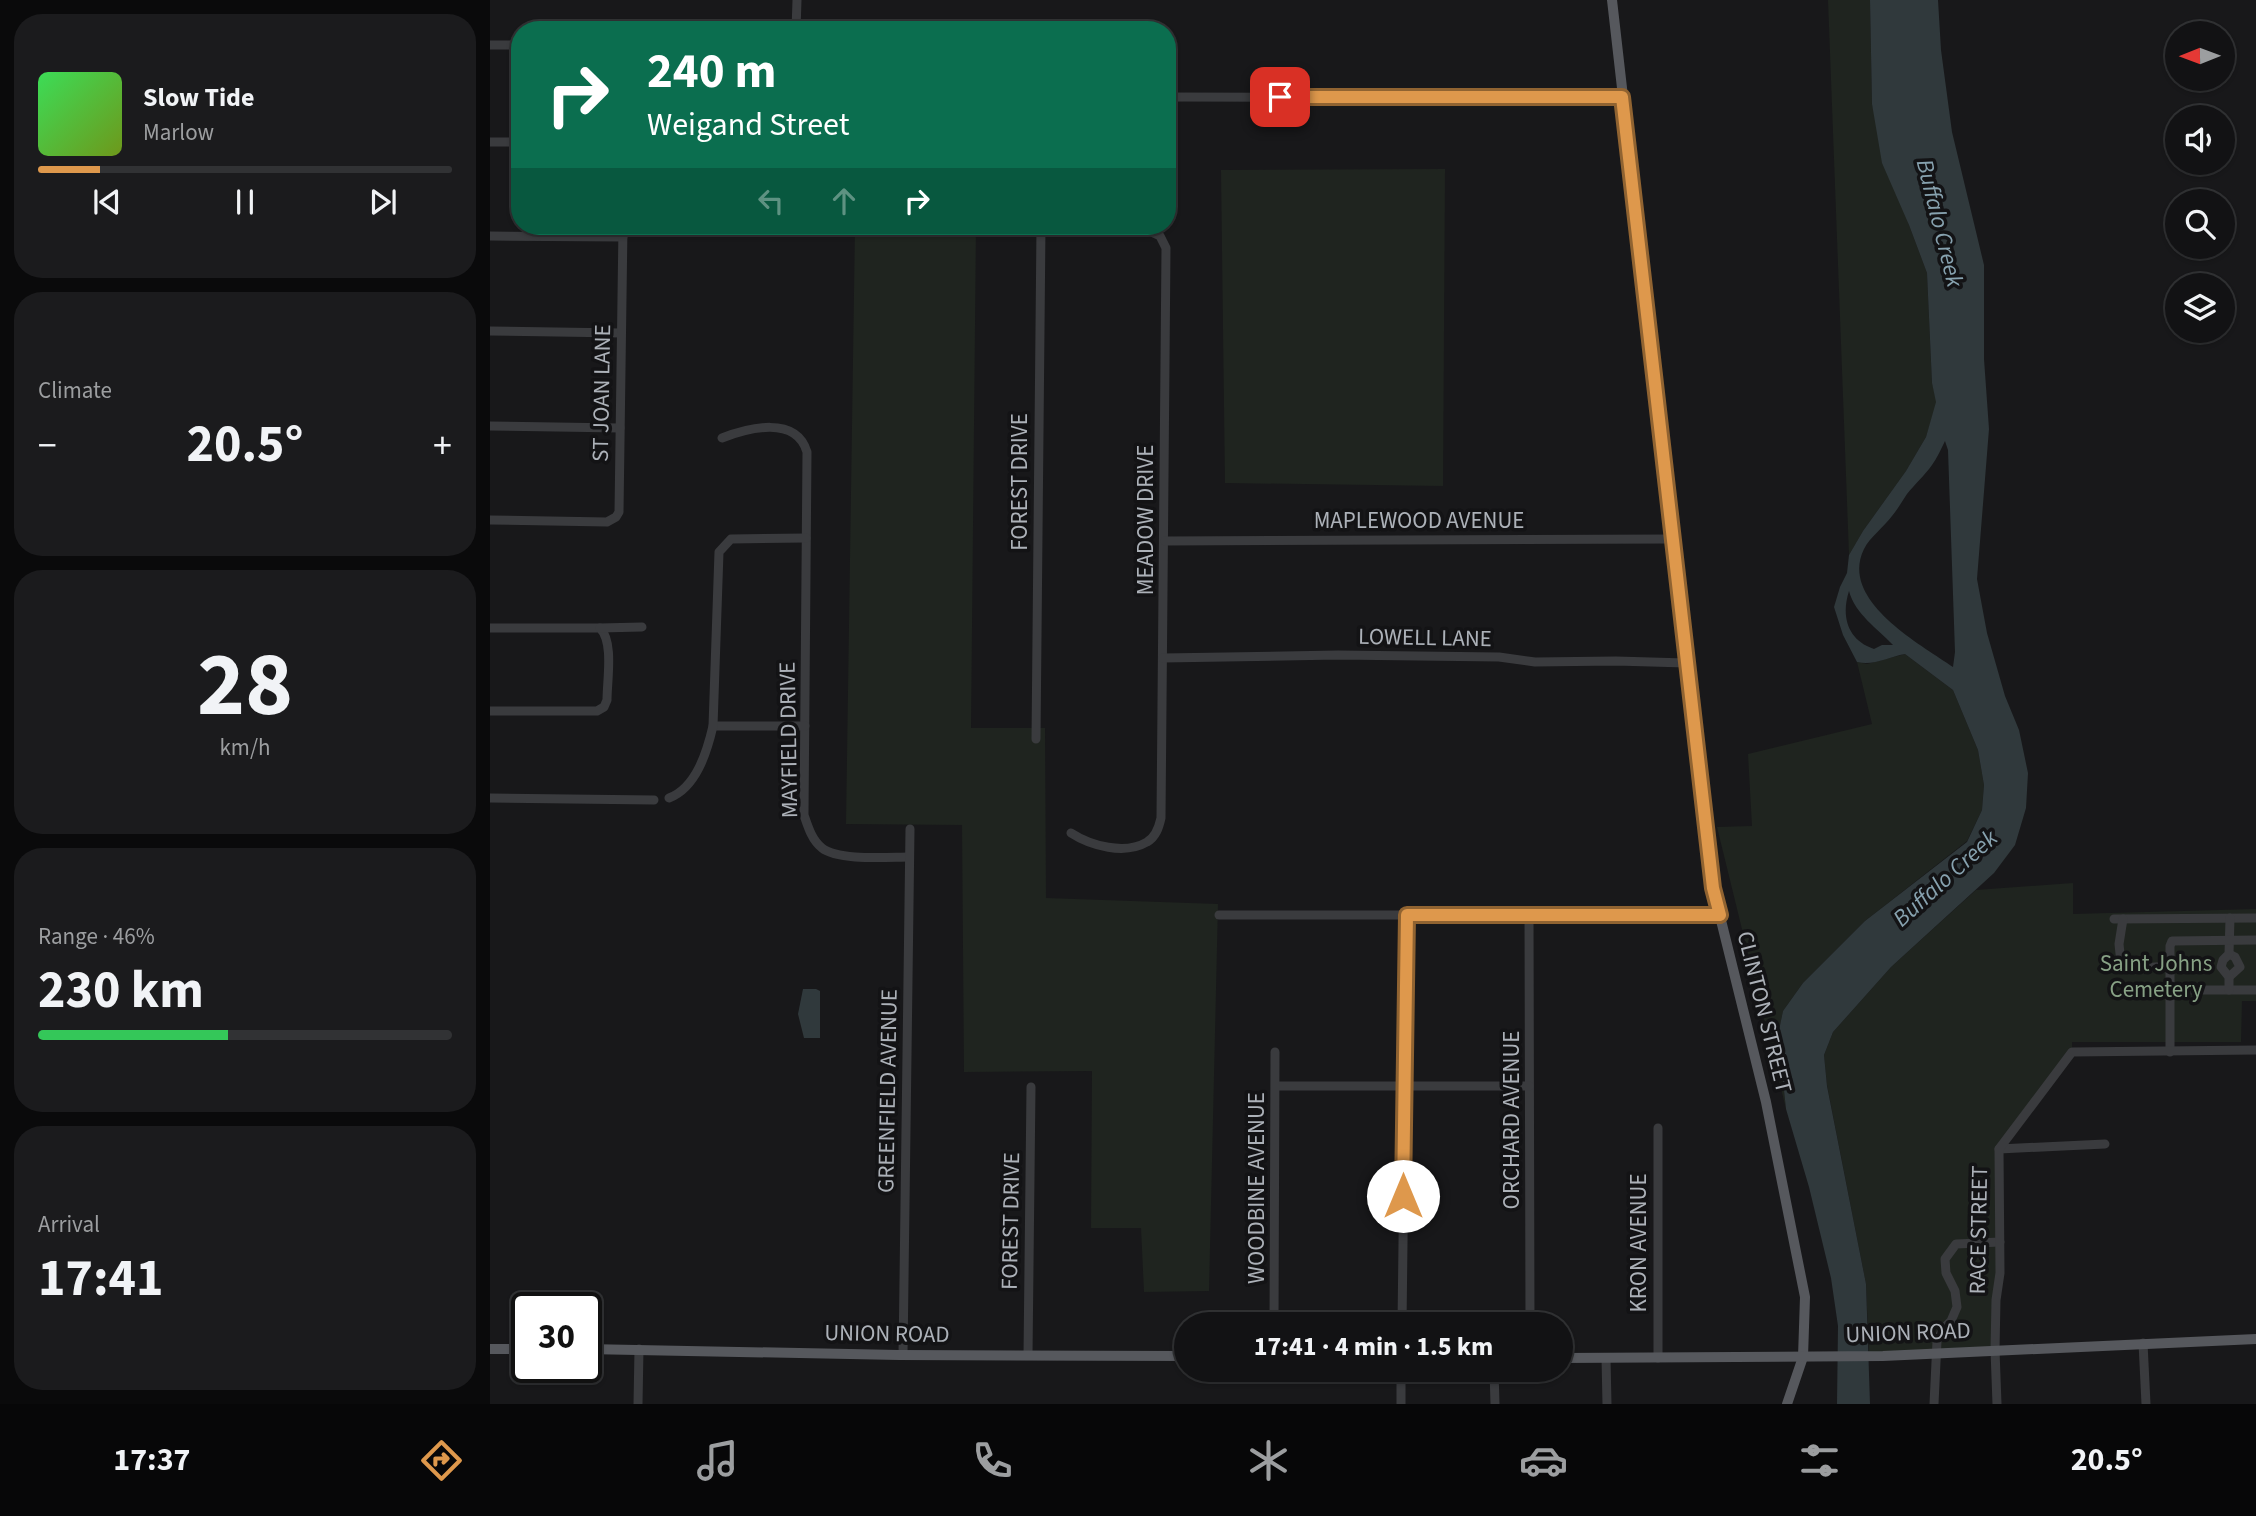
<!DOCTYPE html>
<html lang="en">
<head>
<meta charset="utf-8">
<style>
	:root { --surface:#121214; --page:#1b1b1d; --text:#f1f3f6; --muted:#9c9ea0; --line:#313234; --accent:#de984c }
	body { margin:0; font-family:"Source Sans 3",sans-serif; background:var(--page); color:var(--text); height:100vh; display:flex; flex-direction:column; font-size:26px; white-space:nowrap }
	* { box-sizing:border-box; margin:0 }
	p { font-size:23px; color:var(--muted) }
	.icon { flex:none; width:38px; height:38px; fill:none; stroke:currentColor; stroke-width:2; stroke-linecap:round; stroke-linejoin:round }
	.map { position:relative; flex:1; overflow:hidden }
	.details { display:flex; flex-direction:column; gap:14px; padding:14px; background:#0a0a0b; width:490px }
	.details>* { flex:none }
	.banner { position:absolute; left:21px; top:21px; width:665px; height:214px; border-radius:28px; box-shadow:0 2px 5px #0004,0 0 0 2px var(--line); background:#0b6e4f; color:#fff; overflow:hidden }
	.needle { width:46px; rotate:269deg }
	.controls { position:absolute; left:1675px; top:21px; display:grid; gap:14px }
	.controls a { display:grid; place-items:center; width:70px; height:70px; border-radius:50%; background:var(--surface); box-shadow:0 2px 5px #0004,0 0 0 2px var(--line); font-size:35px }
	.speed { position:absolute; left:21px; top:1292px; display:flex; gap:14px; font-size:35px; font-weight:700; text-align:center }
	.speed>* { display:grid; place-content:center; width:91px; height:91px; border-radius:50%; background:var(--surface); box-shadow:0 2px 5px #0004,0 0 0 2px var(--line); line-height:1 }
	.speed .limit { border:4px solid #111; border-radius:10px; background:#fff; color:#111 }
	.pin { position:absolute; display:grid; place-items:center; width:60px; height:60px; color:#fff; margin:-30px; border-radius:14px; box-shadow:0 4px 10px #0006 }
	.me { position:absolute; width:77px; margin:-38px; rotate:0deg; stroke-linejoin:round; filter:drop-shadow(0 0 5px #0008) }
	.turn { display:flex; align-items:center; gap:24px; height:147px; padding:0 21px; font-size:32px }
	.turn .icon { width:91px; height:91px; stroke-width:2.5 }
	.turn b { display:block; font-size:49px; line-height:60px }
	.lanes { display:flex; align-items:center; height:66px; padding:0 21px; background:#0003; justify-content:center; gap:35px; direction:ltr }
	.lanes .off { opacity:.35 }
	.big { font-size:52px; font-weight:700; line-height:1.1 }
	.details .card { flex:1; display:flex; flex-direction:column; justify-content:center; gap:10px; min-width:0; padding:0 24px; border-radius:28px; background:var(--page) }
	.details .dial { align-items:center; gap:0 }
	.dial b { font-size:91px; line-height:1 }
	.song { display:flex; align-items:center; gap:21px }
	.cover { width:84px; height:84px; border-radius:10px; background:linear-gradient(135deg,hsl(130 70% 55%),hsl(80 70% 35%)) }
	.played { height:7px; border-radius:4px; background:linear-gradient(90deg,var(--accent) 15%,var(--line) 15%) }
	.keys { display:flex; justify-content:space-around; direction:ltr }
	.heat { display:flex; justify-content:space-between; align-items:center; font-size:38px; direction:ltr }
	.charge { height:10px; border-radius:5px; background:linear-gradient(90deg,#34c759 46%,var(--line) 0) }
	.trip { position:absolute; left:684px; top:1312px; width:399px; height:70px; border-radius:35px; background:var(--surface); box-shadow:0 2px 5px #0004,0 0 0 2px var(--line); font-weight:700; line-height:70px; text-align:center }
	.tab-bar { display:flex; height:112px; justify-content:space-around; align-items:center; background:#070708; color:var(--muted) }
	.tab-bar .icon { width:49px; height:49px }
	.tab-bar .selected { color:var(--accent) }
	.tab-bar b { font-size:32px; color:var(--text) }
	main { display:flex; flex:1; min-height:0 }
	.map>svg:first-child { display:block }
</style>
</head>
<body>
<main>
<section class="details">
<div class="card">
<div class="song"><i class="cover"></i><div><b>Slow Tide</b><p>Marlow</p></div></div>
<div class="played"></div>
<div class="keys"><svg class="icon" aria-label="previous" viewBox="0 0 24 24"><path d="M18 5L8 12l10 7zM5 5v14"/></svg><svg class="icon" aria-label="pause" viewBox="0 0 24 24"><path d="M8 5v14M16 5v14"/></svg><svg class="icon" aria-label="next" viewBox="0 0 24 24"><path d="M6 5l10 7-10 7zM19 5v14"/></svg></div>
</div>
<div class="card"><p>Climate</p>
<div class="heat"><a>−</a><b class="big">20.5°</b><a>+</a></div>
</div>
<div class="card dial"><b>28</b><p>km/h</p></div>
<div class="card"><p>Range · 46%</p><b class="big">230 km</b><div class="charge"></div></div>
<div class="card"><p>Arrival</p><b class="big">17:41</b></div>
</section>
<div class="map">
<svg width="1766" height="1404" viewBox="0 0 1766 1404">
	<rect width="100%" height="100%" fill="#18181a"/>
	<g fill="#1f241f">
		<path d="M 1338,0 L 1380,0 L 1382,104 L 1419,225 L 1437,273 L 1442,383 L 1447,402 L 1436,437 L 1416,471 L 1373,531 L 1359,555 Z"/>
		<path d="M 955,169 L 953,486 L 735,483 L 731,170 Z"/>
		<path d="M 365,226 L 486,226 L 481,728 L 555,728 L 556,898 L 728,904 L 719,1291 L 654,1292 L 651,1228 L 601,1228 L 602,1071 L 474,1072 L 472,825 L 356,824 Z"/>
		<path d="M 1415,654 L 1463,690 L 1488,750 L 1494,785 L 1492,810 L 1477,841 L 1375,921 L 1313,983 L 1293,1011 L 1288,1035 L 1296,1109 L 1227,827 L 1262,826 L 1258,754 L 1382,724 L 1367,662 L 1377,664 Z"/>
		<path d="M 1583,883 L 1583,914 L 1766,909 L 1766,1001 L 1752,1001 L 1751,1042 L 1582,1042 L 1582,1052 L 1509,1149 L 1505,1350 L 1379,1354 L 1376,1284 L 1337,1085 L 1334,1055 L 1343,1032 L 1401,967 L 1486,890 Z"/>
	</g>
	<g fill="#30393c" fill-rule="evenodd">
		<path d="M 1380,0 L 1448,0 L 1451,50 L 1462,132 L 1494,265 L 1494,359 L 1499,429 L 1487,579 L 1497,633 L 1515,696 L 1529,730 L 1538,773 L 1536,808 L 1525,845 L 1504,873 L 1401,967 L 1343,1032 L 1334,1055 L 1337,1086 L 1376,1284 L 1380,1404 L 1347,1404 L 1348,1326 L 1341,1278 L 1319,1187 L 1296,1109 L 1288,1035 L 1293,1011 L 1313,983 L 1375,921 L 1477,842 L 1492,810 L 1494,785 L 1488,750 L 1463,690 L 1415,654 C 1398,657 1384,666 1367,662 L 1353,635 L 1344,607 L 1350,587 L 1357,573 L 1359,555 L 1373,531 L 1416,471 L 1436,437 L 1446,402 L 1442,383 L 1437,273 L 1419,225 L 1392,163 L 1382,104 ZM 1455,441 L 1458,450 L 1465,652 L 1463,667 C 1428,643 1349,600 1374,549 C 1380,537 1394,527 1402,516 C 1408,509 1412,501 1417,494 C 1425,484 1435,475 1442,465 C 1447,458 1451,449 1455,441 ZM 1359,591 C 1365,614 1388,629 1403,645 L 1392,645 L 1384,649 C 1357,640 1351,616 1359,591 Z"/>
		<path d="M 313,989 L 326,989 L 330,991 L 330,1038 L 314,1038 L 308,1014 Z"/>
	</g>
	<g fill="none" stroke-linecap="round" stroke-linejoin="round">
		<g stroke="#3a3b3e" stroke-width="9">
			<path d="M 306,30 L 307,0"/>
			<path d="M 0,45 L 30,45"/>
			<path d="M 677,97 L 1132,98"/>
			<path d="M 0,142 L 30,142"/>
			<path d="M 551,230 L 659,231 L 670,236 L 676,248 L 671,818 C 669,827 666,837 657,842 C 635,855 601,846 581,833"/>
			<path d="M 0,236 L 133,237"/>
			<path d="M 0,331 L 131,333"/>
			<path d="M 0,426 L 130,428"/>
			<path d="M 232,438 C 258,428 306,415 317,452 L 314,815 C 318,827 322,840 332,848 C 348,861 398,857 419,857"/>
			<path d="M 0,520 L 117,522 L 126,517 L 129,512 L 133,226"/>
			<path d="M 675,541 L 1182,539"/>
			<path d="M 0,628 L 110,628 C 124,642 117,680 117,700 L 114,707 L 107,711 L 0,711"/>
			<path d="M 110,628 L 152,627"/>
			<path d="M 673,658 L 848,655 L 1009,657 L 1045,662 L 1126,661 L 1196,663"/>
			<path d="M 223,726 L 315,726"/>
			<path d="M 546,739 L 551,226"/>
			<path d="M 0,798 L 164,800"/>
			<path d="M 179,798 C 206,788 217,752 223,726 L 229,552 L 241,539 L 316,538"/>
			<path d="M 729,915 L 1230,915"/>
			<path d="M 1039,915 L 1040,1325"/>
			<path d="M 1624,919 L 1766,918"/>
			<path d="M 1633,919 L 1629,944 L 1631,963 L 1636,969 L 1680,966"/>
			<path d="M 1739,977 L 1750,967 L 1745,957 L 1739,954"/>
			<path d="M 1680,990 L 1766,990"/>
			<path d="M 1739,990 L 1739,977 L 1731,967 L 1733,960 L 1739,954 L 1740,918"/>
			<path d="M 1680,1052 L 1680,946 L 1682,941 L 1766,940"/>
			<path d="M 786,1086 L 1039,1086"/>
			<path d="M 1168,1128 L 1168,1358"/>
			<path d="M 1509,1149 L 1615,1144"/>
			<path d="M 784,1325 L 785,1052"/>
			<path d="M 912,1325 L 917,915"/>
			<path d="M 1653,1343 L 1656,1404"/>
			<path d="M 413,1355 L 420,829"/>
			<path d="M 538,1355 L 541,1087"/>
			<path d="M 1116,1358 L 1117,1404"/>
			<path d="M 1004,1370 L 1005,1404"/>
			<path d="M 148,1404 L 149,1349"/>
			<path d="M 911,1404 L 911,1370"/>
			<path d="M 1444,1404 L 1447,1341 L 1453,1329 L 1461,1321 L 1467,1307 L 1465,1291 L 1456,1273 L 1455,1259 L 1466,1244 L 1510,1242"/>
			<path d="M 1507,1404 L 1505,1350 L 1506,1300 L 1510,1273 L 1509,1149 L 1582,1052 L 1766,1050"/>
		</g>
		<g stroke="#56585d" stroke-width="10">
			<path d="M 1122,0 L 1223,888 L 1276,1102 L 1315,1297 L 1313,1357 L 1297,1404"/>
			<path d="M 0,1349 L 37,1349"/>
			<path d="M 96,1349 L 409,1355 L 696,1356"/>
			<path d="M 1071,1358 L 1393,1356 L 1766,1339"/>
		</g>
	</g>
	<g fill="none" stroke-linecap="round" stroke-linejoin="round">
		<defs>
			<path id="route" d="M 790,97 L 1132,97 L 1223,888 L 1230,915 L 917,915 L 913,1196"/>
		</defs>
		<use href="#route" stroke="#906331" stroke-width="18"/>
		<use href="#route" stroke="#de984c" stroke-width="12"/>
	</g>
	<g text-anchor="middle" stroke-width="7" stroke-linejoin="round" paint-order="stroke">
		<g font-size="23" fill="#acb1b8" stroke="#131315">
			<text transform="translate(111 393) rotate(-89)" y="8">ST JOAN LANE</text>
			<text transform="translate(529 482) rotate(-90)" y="8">FOREST DRIVE</text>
			<text transform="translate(655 520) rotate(-90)" y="8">MEADOW DRIVE</text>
			<text x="929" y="528">MAPLEWOOD AVENUE</text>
			<text transform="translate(935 637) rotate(1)" y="8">LOWELL LANE</text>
			<text transform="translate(298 740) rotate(-91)" y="8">MAYFIELD DRIVE</text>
			<text transform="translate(1275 1012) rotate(76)" y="8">CLINTON STREET</text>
			<text transform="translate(397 1091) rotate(-89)" y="8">GREENFIELD AVENUE</text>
			<text transform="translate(1021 1120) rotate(-90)" y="8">ORCHARD AVENUE</text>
			<text transform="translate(766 1188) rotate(-90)" y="8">WOODBINE AVENUE</text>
			<text transform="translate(520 1221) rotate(-89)" y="8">FOREST DRIVE</text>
			<text transform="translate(1488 1230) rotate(-89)" y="8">RACE STREET</text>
			<text transform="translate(1148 1243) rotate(-90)" y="8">KRON AVENUE</text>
			<text transform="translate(1418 1332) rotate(-2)" y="8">UNION ROAD</text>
			<text transform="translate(397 1333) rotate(1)" y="8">UNION ROAD</text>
		</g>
		<g font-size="23" fill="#87a185" stroke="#131315">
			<text x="1666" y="971">Saint Johns<tspan x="1666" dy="26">Cemetery</tspan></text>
		</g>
		<g font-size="24" font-style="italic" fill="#87a2af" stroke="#131315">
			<text transform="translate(1450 223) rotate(76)" y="8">Buffalo Creek</text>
			<text transform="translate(1455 878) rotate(-42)" y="8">Buffalo Creek</text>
		</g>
	</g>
</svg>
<div class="controls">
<a><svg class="needle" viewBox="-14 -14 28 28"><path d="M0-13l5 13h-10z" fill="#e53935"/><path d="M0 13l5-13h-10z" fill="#9c9ea0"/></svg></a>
<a><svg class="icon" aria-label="sound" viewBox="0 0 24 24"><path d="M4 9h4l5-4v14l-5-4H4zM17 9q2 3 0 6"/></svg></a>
<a><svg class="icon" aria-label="search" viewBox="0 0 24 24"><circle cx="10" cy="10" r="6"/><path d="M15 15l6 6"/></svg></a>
<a><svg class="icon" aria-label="layers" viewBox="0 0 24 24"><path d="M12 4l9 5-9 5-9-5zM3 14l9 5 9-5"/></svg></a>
</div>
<div class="speed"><div class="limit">30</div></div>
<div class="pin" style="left:790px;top:97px;background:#d93025"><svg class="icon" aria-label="arrive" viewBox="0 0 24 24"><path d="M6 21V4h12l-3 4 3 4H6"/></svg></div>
<svg class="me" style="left:913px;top:1196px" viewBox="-20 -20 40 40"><circle r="19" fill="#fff"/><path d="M0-13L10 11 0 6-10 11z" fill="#de984c"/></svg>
<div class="trip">17:41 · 4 min · 1.5 km</div>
<div class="banner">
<div class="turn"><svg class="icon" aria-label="right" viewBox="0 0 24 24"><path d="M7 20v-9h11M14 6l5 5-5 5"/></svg><div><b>240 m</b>Weigand Street</div></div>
<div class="lanes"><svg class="icon off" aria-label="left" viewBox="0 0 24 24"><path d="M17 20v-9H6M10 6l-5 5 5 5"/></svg><svg class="icon off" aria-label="ahead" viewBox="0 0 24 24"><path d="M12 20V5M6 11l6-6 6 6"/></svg><svg class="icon" aria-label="right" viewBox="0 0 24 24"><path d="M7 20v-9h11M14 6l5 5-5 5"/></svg></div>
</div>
</div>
</main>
<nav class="tab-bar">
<b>17:37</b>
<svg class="icon selected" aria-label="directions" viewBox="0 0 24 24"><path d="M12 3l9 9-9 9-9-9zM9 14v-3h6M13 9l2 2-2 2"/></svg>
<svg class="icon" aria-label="music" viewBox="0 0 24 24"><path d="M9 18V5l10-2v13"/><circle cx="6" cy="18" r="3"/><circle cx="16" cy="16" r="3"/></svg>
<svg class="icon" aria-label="phone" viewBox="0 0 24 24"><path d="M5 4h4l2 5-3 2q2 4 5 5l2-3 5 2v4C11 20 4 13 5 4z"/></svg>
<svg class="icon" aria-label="climate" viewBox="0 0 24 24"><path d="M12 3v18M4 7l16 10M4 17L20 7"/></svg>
<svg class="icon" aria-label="car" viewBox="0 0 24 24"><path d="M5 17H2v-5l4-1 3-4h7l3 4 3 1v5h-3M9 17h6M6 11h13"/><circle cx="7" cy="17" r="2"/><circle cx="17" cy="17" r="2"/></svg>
<svg class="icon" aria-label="filters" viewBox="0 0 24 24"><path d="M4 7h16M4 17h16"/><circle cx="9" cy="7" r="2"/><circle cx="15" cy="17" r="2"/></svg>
<b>20.5°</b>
</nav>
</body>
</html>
